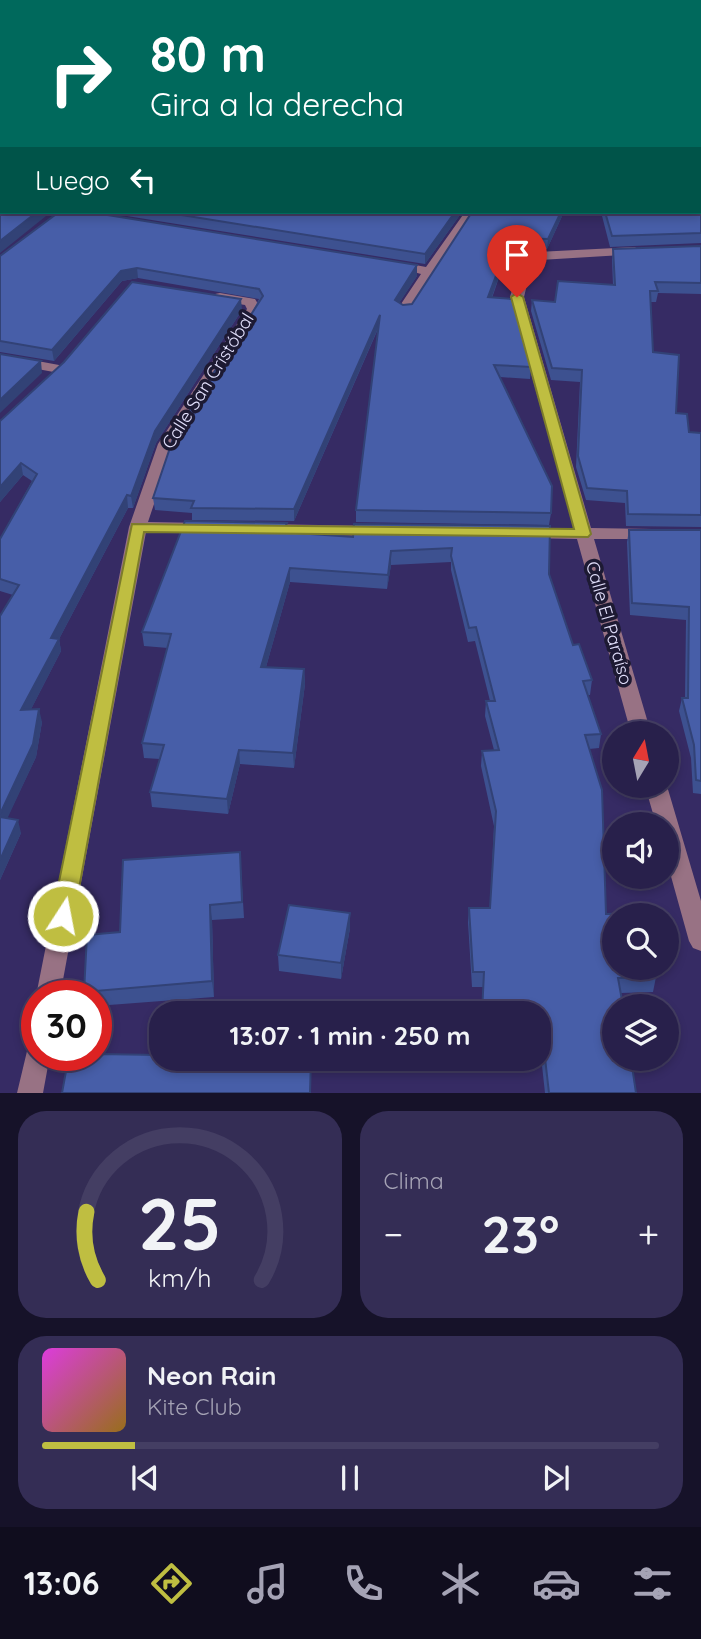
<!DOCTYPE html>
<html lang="es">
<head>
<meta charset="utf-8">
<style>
	:root { --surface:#28204b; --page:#342d55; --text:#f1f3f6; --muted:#a5a3b5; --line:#443e63; --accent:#bfbe41 }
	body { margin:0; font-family:Quicksand,sans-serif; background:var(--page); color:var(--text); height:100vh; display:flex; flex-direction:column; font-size:26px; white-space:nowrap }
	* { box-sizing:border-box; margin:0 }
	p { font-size:23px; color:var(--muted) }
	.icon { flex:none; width:38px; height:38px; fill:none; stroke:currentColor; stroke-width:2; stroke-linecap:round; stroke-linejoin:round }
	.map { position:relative; height:1093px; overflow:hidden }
	.side { display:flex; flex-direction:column; gap:18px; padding:18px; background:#161229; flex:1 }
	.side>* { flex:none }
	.hud { position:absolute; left:0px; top:0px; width:702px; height:214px; box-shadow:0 4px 10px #0003,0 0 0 2px var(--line); background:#00695c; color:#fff; overflow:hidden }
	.needle { width:46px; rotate:10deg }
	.fabs { position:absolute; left:602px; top:721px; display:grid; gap:14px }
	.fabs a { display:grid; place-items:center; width:77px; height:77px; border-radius:50%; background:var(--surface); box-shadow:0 4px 10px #0003,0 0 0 2px var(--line); font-size:35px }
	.speed { position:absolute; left:21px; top:980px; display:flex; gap:14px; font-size:35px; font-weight:700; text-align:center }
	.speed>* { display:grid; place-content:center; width:91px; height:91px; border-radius:50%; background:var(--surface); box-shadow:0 4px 10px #0003,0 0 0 2px var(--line); line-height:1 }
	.speed .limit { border:10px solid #d22; background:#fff; color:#111 }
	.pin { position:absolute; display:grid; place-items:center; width:60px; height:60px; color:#fff; margin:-72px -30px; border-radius:50% 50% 50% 0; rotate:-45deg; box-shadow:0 0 7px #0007 }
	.pin .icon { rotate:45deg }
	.me { position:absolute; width:77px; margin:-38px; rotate:11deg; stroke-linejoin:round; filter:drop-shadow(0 0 5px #0008) }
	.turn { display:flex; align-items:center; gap:24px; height:147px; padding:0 35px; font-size:32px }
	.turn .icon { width:91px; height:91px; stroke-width:2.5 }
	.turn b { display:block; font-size:49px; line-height:60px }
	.then { display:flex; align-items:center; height:66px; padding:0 35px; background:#0003; gap:14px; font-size:26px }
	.big { font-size:52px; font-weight:800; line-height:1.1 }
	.side .tile { flex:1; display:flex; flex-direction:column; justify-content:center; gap:10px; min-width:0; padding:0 24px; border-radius:28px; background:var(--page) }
	.side .dial { align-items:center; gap:0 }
	.dial svg { height:182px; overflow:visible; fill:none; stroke:var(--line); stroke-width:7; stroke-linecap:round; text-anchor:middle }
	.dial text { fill:var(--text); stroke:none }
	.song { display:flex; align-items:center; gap:21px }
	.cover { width:84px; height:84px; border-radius:10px; background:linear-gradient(135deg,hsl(300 70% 55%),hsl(40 70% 35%)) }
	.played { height:7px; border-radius:4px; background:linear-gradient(90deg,var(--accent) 15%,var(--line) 15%) }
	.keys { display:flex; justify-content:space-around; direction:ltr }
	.heat { display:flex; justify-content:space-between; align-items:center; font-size:38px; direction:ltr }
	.side .tiles { flex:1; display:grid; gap:18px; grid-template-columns:1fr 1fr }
	.tile:last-child { grid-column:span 2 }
	.trip { position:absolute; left:149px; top:1001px; width:402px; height:70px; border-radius:28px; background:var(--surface); box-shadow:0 4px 10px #0003,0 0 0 2px var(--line); font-weight:800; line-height:70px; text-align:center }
	.tab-bar { display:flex; height:112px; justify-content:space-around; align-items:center; background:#100d1e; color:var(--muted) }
	.tab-bar .icon { width:49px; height:49px }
	.tab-bar .current { color:var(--accent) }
	.tab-bar b { font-size:32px; color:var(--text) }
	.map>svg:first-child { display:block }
</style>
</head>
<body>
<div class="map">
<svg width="701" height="1093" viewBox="0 0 701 1093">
	<rect width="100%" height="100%" fill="#362b64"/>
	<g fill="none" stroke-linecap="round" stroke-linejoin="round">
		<g fill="#987284" fill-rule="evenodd">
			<path d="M 465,212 L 477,212 L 409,313 L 399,313 L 397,310 L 421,274 L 388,265 L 394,261 L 426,267 Z"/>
			<path d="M 635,247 L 641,251 L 639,254 L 540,260 L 532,264 L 524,297 L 591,528 L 652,529 L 661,534 L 652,539 L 594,539 L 651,733 L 631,733 L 577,539 L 526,538 L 517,533 L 526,528 L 574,528 L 510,297 L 520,262 L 537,252 Z"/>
			<path d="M 220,293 L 255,299 L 261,309 L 174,444 L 148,522 L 204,523 L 213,528 L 204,533 L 146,532 L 60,996 L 37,996 L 37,998 L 36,996 L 129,527 L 158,444 L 247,309 L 245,305 L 215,300 L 215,294 Z"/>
			<path d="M 0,354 L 59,365 L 66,369 L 59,373 L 0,362 Z"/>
			<path d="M 263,524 L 375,526 L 384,531 L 375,536 L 257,533 L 254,529 L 257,525 Z"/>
			<path d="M 645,786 L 667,786 L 701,901 L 701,951 L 693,948 L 689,941 L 667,862 L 667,824 L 656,824 Z"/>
			<path d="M 37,1043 L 37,1055 L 50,1055 L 43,1093 L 17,1093 L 28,1047 Z"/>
		</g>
	</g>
	<g fill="#3d5190">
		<path d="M 0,0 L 701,0 L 701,51 L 700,51 L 700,2 L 2,2 L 2,50 L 0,50 Z"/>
		<path d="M 701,52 L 701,243 L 610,247 L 601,212 L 700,212 Z"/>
		<path d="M 102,212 L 462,212 L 425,264 Z"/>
		<path d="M 472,212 L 564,212 L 547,249 L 509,248 L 492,298 L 531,367 L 530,379 L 500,377 L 551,513 L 549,525 L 356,522 L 356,510 L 378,329 L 294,521 L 192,520 L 192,513 L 155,510 L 153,498 L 259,299 L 138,278 L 122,281 L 54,361 L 0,352 L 0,256 L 417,265 L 417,276 L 399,303 L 403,305 L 412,304 Z"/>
		<path d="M 701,246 L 701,294 L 658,293 L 656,302 L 650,302 L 653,352 L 676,413 L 689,432 L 701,433 L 701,527 L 626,526 L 625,503 L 586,500 L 576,467 L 580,382 L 551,380 L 531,311 L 532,300 L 555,302 L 613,285 L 612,260 L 613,249 Z"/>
		<path d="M 242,310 L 156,443 L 133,508 L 128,508 L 59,639 L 61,651 L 31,709 L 42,722 L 36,757 L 7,818 L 21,833 L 0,880 L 0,616 L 13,595 L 0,591 L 0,539 L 32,481 L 23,475 L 0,502 L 0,421 Z"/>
		<path d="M 287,523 L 287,533 L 353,537 L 354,524 L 549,574 L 573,645 L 592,680 L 590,695 L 588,695 L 601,734 L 599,748 L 589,749 L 606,914 L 656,977 L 653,992 L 621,993 L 636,1093 L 545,1093 L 539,1038 L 539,1013 L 481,1013 L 483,987 L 472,987 L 468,922 L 469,908 L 490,908 L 494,826 L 481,766 L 482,751 L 494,750 L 485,716 L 486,701 L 490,701 L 475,641 L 468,642 L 451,570 L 451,562 L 391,565 L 387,589 L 290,582 L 266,667 L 304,669 L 305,684 L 294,768 L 240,764 L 228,814 L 152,807 L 150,792 L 160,759 L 144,758 L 142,743 L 168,648 L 144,646 L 142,632 Z"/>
		<path d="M 629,530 L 701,530 L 701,794 L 693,793 L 691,758 L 679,711 L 682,698 L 685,698 L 686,620 L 630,615 L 627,542 Z"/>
		<path d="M 240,852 L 244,918 L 212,920 L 214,997 L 96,1006 L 96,996 L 84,996 L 84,992 L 120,932 Z"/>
		<path d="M 350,928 L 341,979 L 279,971 L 278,955 Z"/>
	</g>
	<g fill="#324276">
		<path d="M 37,212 L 51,212 L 0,253 L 0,241 Z"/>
		<path d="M 455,212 L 462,212 L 425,264 L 425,254 Z"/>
		<path d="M 561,212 L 564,212 L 547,249 L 548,239 Z"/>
		<path d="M 510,238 L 509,248 L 488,308 L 488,297 Z"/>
		<path d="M 417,265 L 417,276 L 394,311 L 395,300 Z"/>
		<path d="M 137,268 L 138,278 L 122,281 L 54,361 L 52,350 L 121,271 Z"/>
		<path d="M 241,299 L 242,310 L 156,443 L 133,508 L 131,496 L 155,431 Z"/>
		<path d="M 380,315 L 379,326 L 294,521 L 294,509 Z"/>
		<path d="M 41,361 L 42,373 L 0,413 L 0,400 Z"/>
		<path d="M 21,463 L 23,475 L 0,502 L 0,487 Z"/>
		<path d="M 127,495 L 128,508 L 59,639 L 61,651 L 24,723 L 21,710 L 51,638 Z"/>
		<path d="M 391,551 L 391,565 L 387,589 L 388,575 Z"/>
		<path d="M 290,568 L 290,582 L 262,681 L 261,667 Z"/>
		<path d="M 304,669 L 305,684 L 294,768 L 293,753 Z"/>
		<path d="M 39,709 L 42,722 L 36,757 L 2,830 L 0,823 L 0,814 Z"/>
		<path d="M 239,750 L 240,764 L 228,814 L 227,799 Z"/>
		<path d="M 18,820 L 21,833 L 0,880 L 0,860 Z"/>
		<path d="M 210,905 L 212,920 L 214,997 L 212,981 Z"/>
		<path d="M 350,913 L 350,928 L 341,979 L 341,963 Z"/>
	</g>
	<g fill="#475ea8" stroke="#324276" stroke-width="2">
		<path d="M 0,0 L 701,0 L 701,42 L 700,42 L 700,2 L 2,2 L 2,18 L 0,18 Z"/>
		<path d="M 2,23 L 2,42 L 0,42 L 0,28 Z"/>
		<path d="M 0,51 L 2,51 L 2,212 L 37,212 L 0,241 Z"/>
		<path d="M 700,51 L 701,52 L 701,233 L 612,236 L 605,212 L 700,212 Z"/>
		<path d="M 59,212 L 89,212 L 417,265 L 395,300 L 403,305 L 412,304 L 472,212 L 561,212 L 548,239 L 510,238 L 488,297 L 512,299 L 531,367 L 494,365 L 552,486 L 551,513 L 356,510 L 380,315 L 294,509 L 191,508 L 194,501 L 153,498 L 175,433 L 263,296 L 259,289 L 137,268 L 121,271 L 52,350 L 0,341 L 0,256 Z"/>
		<path d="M 163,212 L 455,212 L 425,254 Z"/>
		<path d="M 701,246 L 701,283 L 655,282 L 658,291 L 650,291 L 653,352 L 679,355 L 676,413 L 687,414 L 689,432 L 701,433 L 701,515 L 628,514 L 627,491 L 587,488 L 578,456 L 582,370 L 552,368 L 532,300 L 555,302 L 558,281 L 615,285 L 613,249 Z"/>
		<path d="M 132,282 L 241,299 L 155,431 L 131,496 L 127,495 L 51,638 L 59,639 L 21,710 L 39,709 L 33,744 L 0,814 L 0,616 L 19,585 L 0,579 L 0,539 L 37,474 L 21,463 L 0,487 L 0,421 L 64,362 Z"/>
		<path d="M 0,354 L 41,361 L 0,400 Z"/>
		<path d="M 185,521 L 287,523 L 283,532 L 353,537 L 354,524 L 550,526 L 549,574 L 573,645 L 579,644 L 592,680 L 583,681 L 601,734 L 585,735 L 602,790 L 606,914 L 641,913 L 641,915 L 614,915 L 614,968 L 654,968 L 656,977 L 618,978 L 623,1006 L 614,1006 L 614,1059 L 631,1059 L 636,1093 L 549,1093 L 541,1023 L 539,1023 L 539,1013 L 482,1013 L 484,972 L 473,972 L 469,908 L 490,908 L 496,811 L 482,751 L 499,750 L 486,701 L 495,701 L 476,627 L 469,628 L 451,556 L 452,548 L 391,551 L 388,575 L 290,568 L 261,667 L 304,669 L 293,753 L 239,750 L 227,799 L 150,792 L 164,745 L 142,743 L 171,634 L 142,632 Z"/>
		<path d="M 629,530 L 701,530 L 701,781 L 696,780 L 694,745 L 682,698 L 688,698 L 689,607 L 632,603 Z"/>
		<path d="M 0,817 L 18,820 L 0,860 Z"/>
		<path d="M 240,852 L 242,902 L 210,905 L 212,981 L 84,992 L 87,935 L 120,932 L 123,860 Z"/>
		<path d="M 289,905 L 350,913 L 341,963 L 278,955 Z"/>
		<path d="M 96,1054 L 161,1055 L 161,1059 L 311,1059 L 310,1093 L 62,1093 L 69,1055 L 96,1055 Z"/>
	</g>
	<path fill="#bfbe41" stroke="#7c7c2a" stroke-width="2" d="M 517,293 L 523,297 L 591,534 L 588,537 L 144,532 L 74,916 L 71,922 L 63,925 L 55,922 L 52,916 L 132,524 L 574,529 L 511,297 Z"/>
	<g text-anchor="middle" stroke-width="7" stroke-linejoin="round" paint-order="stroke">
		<g font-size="18" fill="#e3e1fd" stroke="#1d1a33">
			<text transform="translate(208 381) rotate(-58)" y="6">Calle San Cristóbal</text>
			<text transform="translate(609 623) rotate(74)" y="6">Calle El Paraíso</text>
		</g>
	</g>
</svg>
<div class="fabs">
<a><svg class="needle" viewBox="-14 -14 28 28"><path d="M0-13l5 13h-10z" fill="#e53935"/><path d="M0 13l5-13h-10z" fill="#a5a3b5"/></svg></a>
<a><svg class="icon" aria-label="sound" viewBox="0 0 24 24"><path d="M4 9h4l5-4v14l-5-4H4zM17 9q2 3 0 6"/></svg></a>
<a><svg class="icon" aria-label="search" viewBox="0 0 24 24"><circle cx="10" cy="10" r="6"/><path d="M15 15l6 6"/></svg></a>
<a><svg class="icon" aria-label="layers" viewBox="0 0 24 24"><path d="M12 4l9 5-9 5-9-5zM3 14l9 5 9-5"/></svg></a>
</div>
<div class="speed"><div class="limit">30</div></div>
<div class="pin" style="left:517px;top:297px;background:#d93025"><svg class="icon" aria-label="arrive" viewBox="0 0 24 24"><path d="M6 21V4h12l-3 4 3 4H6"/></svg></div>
<svg class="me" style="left:63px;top:916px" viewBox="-20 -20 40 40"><circle r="17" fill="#bfbe41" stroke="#fff" stroke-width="3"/><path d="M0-11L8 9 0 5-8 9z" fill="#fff"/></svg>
<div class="trip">13:07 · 1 min · 250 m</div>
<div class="hud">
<div class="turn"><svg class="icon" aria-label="right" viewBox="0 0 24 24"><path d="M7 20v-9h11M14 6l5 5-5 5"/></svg><div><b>80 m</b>Gira a la derecha</div></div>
<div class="then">Luego<svg class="icon" aria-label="left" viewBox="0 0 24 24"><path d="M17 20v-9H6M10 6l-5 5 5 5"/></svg></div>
</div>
</div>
<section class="side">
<div class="tiles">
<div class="tile dial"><svg viewBox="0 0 100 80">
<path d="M14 69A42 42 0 1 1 86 69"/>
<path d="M14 69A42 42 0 0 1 9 39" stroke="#bfbe41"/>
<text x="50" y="56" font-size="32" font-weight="700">25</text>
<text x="50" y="72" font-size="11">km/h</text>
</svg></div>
<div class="tile"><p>Clima</p>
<div class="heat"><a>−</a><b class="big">23°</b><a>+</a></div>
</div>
<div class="tile">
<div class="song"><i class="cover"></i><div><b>Neon Rain</b><p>Kite Club</p></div></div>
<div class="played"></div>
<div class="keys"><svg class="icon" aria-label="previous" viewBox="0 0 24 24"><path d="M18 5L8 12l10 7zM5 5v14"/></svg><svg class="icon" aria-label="pause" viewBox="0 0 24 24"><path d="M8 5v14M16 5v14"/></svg><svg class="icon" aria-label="next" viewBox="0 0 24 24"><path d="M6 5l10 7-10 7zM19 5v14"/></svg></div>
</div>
</div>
</section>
<nav class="tab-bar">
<b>13:06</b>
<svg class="icon current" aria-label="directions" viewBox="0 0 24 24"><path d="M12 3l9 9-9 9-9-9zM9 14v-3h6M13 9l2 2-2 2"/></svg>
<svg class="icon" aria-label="music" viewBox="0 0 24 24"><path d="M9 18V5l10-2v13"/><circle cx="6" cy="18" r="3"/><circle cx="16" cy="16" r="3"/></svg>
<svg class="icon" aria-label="phone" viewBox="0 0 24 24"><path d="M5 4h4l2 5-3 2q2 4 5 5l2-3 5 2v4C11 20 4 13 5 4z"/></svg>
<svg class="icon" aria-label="climate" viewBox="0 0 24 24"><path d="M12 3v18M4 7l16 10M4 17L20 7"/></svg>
<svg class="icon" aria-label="car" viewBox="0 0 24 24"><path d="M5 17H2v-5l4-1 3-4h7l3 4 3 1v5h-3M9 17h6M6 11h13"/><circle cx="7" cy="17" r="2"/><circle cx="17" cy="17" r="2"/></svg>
<svg class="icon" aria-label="filters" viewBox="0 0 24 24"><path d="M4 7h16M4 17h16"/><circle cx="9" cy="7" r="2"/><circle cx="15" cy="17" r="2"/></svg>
</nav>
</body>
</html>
